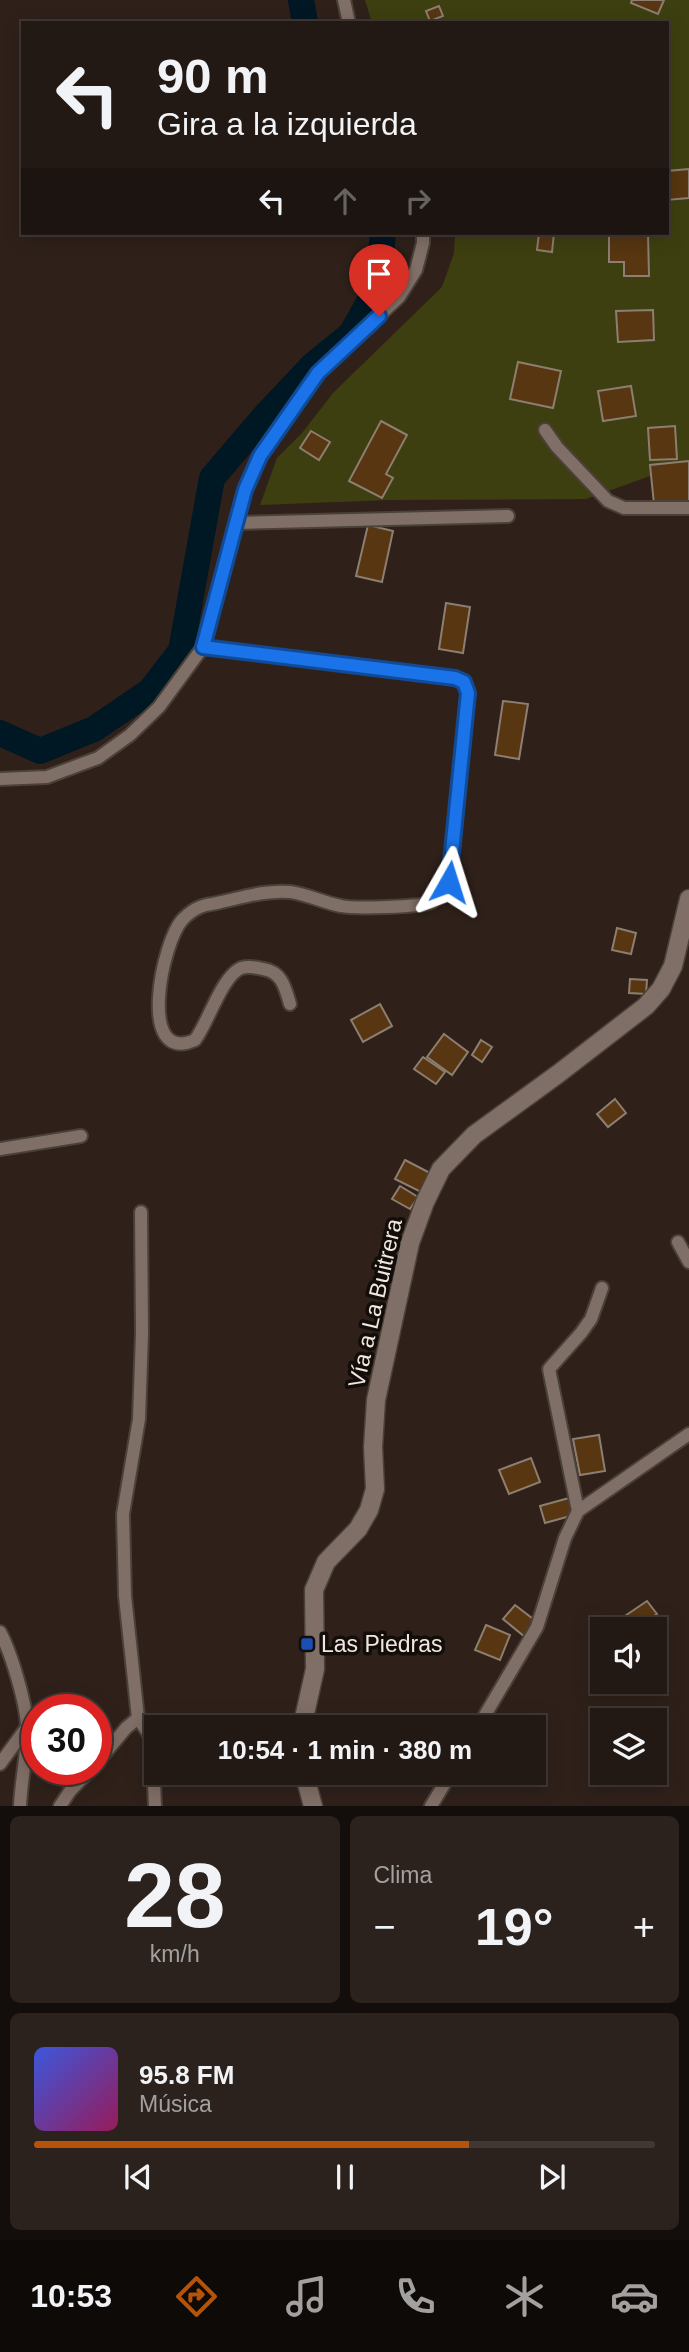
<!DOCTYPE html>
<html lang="es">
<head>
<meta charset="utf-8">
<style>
	:root { --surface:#231914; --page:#2b221d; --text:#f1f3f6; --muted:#a3a0a0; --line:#403834; --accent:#b45309 }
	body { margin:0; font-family:Helvetica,sans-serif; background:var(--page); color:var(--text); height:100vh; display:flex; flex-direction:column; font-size:26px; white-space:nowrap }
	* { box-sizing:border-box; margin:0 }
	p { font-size:23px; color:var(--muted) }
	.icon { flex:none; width:38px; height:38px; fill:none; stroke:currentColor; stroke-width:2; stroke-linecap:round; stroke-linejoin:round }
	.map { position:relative; height:1806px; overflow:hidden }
	.sheet { display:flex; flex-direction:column; gap:10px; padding:10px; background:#130e0b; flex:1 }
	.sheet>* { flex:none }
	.top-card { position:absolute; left:21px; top:21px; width:648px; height:214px; border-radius:0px; box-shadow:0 4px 18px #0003,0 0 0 2px var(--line); background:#231914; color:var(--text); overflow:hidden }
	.controls { position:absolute; left:590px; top:1617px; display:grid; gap:14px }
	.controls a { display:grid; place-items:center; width:77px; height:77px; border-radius:0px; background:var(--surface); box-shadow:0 4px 18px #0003,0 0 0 2px var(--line); font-size:35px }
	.speed { position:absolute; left:21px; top:1694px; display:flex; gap:14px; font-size:35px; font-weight:700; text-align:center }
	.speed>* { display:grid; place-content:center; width:91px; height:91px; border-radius:50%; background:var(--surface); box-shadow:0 4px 18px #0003,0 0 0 2px var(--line); line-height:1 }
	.speed .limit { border:10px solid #d22; background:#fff; color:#111 }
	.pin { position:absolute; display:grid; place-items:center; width:60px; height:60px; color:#fff; margin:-72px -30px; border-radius:50% 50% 50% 0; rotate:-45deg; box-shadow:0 0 7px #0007 }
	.pin .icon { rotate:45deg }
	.me { position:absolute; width:77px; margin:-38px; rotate:6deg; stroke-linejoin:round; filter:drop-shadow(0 0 5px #0008) }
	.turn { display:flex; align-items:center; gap:24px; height:147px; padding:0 21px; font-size:32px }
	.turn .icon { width:91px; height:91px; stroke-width:2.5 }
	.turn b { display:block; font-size:49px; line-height:60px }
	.lanes { display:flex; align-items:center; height:66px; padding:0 21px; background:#0003; justify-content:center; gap:35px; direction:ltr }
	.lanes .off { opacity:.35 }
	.big { font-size:52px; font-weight:600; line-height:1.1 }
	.sheet .widget { flex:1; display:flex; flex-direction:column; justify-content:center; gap:10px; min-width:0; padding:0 24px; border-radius:10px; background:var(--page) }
	.sheet .dial { align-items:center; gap:0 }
	.dial b { font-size:91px; line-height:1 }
	.song { display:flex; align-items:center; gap:21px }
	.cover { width:84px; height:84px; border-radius:10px; background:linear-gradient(135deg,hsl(230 70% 55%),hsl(330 70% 35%)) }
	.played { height:7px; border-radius:4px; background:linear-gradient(90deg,var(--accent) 70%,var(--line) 70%) }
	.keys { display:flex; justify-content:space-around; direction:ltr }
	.heat { display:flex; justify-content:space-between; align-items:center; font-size:38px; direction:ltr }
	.sheet .tiles { flex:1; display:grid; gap:10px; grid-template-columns:1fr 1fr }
	.widget:last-child { grid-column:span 2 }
	.trip { position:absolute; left:144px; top:1715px; width:402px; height:70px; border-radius:0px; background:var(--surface); box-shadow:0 4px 18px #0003,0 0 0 2px var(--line); font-weight:600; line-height:70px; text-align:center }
	.tabs { display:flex; height:112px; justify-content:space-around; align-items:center; background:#0e0a08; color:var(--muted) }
	.tabs .icon { width:49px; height:49px }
	.tabs .current { color:var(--accent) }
	.tabs b { font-size:32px; color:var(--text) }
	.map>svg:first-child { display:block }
</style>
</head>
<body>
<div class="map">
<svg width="689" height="1806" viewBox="0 0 689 1806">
	<rect width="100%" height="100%" fill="#2f211a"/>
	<path fill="#3e3f10" d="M 365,0 L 689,0 L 689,462 L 586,499 L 389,500 L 260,505 L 277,458 L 302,433 L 333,393 L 442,287 L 454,253 L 455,233 L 667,233 L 667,23 L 372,23 Z"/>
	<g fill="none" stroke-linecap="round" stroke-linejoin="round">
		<g stroke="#001724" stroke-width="26">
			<path d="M 301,0 L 305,23"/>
			<path d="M 0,733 L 40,751 L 94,729 L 150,691 L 181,651 L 212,478 L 264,417 L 313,365 L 351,334 L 378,286 L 383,233"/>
		</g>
	</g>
	<g fill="#573611" stroke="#8c7e71" stroke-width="2">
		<path d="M 632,0 L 664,0 L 658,14 L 631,3 Z"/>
		<path d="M 439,6 L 443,16 L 430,21 L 426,11 Z"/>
		<path d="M 689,169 L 689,198 L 667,200 L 667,171 Z"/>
		<path d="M 539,233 L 554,233 L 552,252 L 537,250 Z"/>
		<path d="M 620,233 L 648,233 L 649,276 L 624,276 L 624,262 L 609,262 L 609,235 L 620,235 Z"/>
		<path d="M 653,310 L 654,340 L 618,342 L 616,311 Z"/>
		<path d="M 518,362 L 561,371 L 553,408 L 510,399 Z"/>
		<path d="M 631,386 L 636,416 L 603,421 L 598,391 Z"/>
		<path d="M 381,421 L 407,435 L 386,474 L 393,478 L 382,498 L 349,481 Z"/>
		<path d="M 675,426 L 677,459 L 650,460 L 648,428 Z"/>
		<path d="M 311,431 L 330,442 L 319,460 L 300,448 Z"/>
		<path d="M 689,461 L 689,501 L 654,504 L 650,465 Z"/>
		<path d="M 368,525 L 393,531 L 382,582 L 356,576 Z"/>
		<path d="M 446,603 L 470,607 L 463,653 L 439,649 Z"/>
		<path d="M 503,701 L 528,704 L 519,759 L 495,755 Z"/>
		<path d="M 617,928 L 636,933 L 631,954 L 612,950 Z"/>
		<path d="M 630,979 L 647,980 L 646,994 L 629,993 Z"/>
		<path d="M 380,1004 L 392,1026 L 363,1042 L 351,1020 Z"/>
		<path d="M 444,1034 L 468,1052 L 452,1075 L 427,1057 Z"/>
		<path d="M 481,1040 L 492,1047 L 482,1062 L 472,1055 Z"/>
		<path d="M 423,1057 L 445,1072 L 436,1084 L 414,1069 Z"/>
		<path d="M 615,1099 L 626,1113 L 608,1127 L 597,1114 Z"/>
		<path d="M 405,1160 L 432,1174 L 423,1193 L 395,1179 Z"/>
		<path d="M 400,1186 L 418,1197 L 410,1209 L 392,1199 Z"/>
		<path d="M 599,1435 L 605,1471 L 580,1475 L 573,1439 Z"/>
		<path d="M 531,1458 L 540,1482 L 509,1494 L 499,1470 Z"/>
		<path d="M 569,1498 L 574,1515 L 545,1523 L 540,1506 Z"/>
		<path d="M 647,1601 L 657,1614 L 634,1629 L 626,1629 L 619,1620 Z"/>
		<path d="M 515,1605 L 537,1622 L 525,1637 L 503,1619 Z"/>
		<path d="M 486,1625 L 510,1635 L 500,1660 L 475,1650 Z"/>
		<path d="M 242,1773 L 259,1773 L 259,1781 L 242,1780 Z"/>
	</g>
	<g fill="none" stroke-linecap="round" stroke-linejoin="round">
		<defs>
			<g id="street">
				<path d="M 344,0 L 349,23"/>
				<path d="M 545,430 L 557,447 L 608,501 L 624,508 L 689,508"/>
				<path d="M 236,523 L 508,516"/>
				<path d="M 203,647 L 455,678 L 464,682 L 468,693 L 449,882 C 444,890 440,897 432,902 C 421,907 355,909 341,906 C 324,903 307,894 290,892 C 266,890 244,897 221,902 C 215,904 206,904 200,907 C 195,909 187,915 183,919 C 162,941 136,1066 195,1040 C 208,1023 222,976 241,968 C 249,966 255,967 263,969 C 282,972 285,987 290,1004"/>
				<path d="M 0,779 L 47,777 L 98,758 L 130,735 L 159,707 L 203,647 L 245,490 L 260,456 L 318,373 L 399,297 L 416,270 L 423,243 L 423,233"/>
				<path d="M 0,1149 L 81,1136"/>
				<path d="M 141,1212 L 142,1333 L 139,1419 L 123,1514 L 125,1596 L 138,1718 L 152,1739 L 155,1806"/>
				<path d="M 678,1242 L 689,1262"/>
				<path d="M 578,1511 L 549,1369 L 581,1333 L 591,1319 L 602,1288"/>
				<path d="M 0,1632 C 11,1652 28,1708 27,1731 C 27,1756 21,1781 20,1806"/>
				<path d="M 478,1727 L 537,1627 L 565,1538 L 578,1511 L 689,1434"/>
				<path d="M 0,1764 L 27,1727"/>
				<path d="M 96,1764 L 126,1728 L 138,1718"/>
				<path d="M 60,1806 L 70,1791 L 91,1769"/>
				<path d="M 431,1806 L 451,1773"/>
			</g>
			<g id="secondary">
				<path d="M 302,1727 L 315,1669 L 314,1590 L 326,1562 L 358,1529 L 369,1510 L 375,1489 L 373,1447 L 376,1400 L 410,1243 L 425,1202 L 441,1169 L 474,1135 L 558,1074 L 646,1006 L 661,989 L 673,966 L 689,899"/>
				<path d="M 304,1773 L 313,1806"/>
			</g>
		</defs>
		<use href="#street" stroke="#4b403a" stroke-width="16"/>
		<use href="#secondary" stroke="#4b403a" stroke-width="21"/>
		<use href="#street" stroke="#806f66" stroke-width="12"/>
		<use href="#secondary" stroke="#806f66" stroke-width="18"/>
	</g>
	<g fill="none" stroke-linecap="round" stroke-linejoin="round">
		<defs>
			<path id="route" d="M 379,316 L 318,373 L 260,456 L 245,490 L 203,647 L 455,678 L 464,682 L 468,693 L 449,882"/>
		</defs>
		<use href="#route" stroke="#114b97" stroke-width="18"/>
		<use href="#route" stroke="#1a73e8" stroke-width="12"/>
	</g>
	<rect fill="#1a4fb4" stroke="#130d09" stroke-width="2.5" x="300" y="1637" width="14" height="14" rx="3.5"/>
	<g text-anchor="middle" stroke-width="7" stroke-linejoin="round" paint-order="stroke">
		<g font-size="23" fill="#f0e7e1" stroke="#130d09">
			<text transform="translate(375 1303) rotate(-77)" y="8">Vía a La Buitrera</text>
		</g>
		<g font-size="23" fill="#f0e7e1" stroke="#130d09" text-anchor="start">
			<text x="321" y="1652">Las Piedras</text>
		</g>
	</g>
</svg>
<div class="controls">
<a><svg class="icon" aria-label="sound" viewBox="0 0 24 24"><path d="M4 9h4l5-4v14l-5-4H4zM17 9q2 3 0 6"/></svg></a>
<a><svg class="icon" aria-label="layers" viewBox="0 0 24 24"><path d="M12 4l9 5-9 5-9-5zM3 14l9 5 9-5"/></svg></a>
</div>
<div class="speed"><div class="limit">30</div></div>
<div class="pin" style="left:379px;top:316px;background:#d93025"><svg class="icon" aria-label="arrive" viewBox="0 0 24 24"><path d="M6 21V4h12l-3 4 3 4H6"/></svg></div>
<svg class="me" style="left:449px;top:882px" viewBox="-20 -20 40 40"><path d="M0-17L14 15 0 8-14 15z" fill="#1a73e8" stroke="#fff" stroke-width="4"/></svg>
<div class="trip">10:54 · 1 min · 380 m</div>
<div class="top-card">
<div class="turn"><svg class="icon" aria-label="left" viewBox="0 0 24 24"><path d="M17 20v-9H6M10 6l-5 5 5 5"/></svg><div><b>90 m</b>Gira a la izquierda</div></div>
<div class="lanes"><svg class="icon" aria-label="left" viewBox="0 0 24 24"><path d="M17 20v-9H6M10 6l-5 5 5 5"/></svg><svg class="icon off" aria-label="ahead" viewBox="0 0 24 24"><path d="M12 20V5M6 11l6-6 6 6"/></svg><svg class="icon off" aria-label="right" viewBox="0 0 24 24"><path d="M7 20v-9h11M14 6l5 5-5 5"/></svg></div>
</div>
</div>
<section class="sheet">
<div class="tiles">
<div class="widget dial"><b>28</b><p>km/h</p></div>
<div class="widget"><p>Clima</p>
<div class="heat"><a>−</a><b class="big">19°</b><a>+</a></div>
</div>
<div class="widget">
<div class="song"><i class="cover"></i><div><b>95.8 FM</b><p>Música</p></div></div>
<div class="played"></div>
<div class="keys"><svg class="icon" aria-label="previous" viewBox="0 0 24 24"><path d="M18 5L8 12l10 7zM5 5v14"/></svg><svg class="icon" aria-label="pause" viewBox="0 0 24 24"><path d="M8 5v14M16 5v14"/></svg><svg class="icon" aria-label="next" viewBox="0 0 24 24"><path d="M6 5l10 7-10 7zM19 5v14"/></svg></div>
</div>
</div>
</section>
<nav class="tabs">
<b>10:53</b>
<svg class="icon current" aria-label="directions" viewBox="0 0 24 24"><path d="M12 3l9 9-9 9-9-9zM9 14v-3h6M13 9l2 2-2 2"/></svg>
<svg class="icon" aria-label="music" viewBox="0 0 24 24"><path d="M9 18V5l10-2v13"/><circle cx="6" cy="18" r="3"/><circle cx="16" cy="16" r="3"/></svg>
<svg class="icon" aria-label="phone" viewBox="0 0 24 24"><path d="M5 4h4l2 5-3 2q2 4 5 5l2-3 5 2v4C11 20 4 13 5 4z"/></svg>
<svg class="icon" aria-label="climate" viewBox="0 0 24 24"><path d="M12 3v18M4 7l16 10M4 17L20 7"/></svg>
<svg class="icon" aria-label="car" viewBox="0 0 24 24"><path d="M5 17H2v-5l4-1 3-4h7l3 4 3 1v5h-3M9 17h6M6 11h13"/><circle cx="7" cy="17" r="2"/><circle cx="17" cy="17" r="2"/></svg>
</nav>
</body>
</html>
